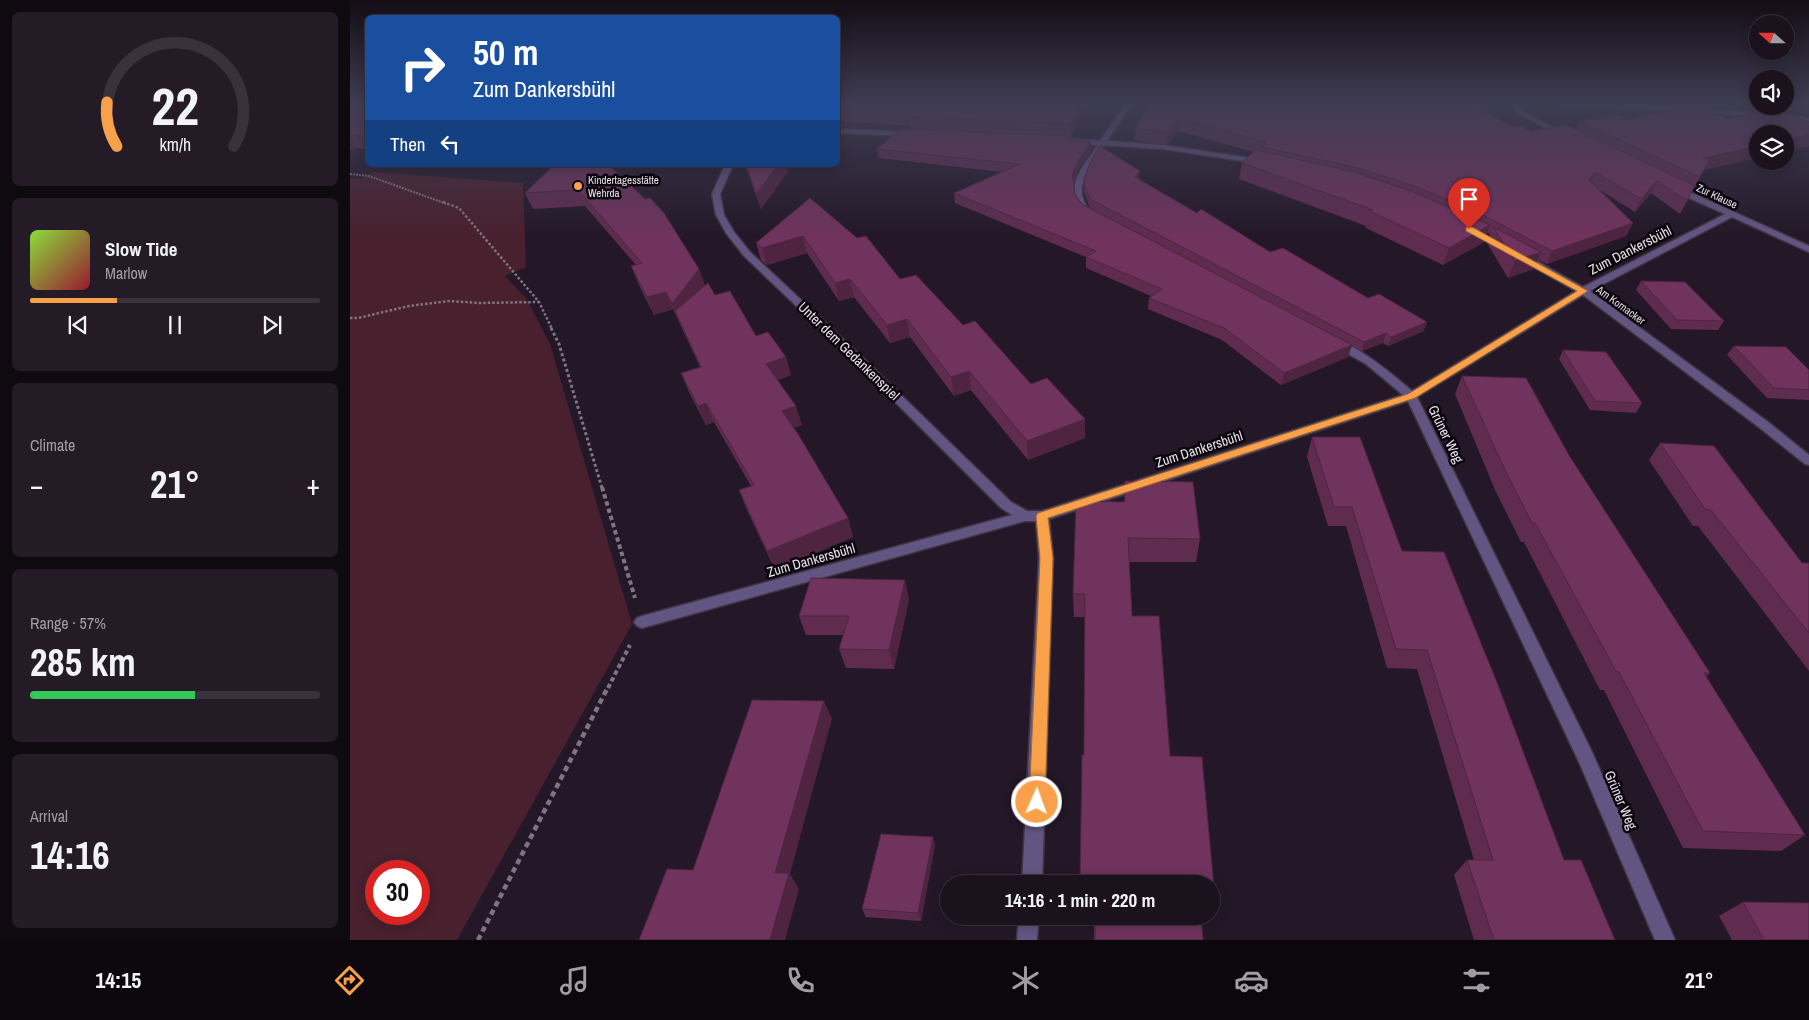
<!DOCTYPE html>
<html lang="en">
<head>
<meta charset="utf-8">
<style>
	:root { --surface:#1b121e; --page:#241b27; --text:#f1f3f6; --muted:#a09ea4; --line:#39323c; --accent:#f8a14a }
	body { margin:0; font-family:"Archivo Narrow",sans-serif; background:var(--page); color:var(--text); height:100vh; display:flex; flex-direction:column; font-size:19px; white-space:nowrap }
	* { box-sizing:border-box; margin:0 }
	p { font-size:16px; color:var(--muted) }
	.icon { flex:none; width:28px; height:28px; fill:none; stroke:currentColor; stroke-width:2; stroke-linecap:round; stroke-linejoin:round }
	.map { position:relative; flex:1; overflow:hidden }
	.details { display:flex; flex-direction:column; gap:12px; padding:12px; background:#0f0a10; width:350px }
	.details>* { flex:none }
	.hud { position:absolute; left:15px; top:15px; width:475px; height:152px; border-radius:8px; box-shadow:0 2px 12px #0003,0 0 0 1px var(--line); background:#1a4fa0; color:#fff; overflow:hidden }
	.needle { width:32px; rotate:291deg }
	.fabs { position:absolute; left:1399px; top:15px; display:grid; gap:10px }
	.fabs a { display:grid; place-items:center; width:45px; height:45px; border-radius:50%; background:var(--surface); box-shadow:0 2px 12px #0003,0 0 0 1px var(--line); font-size:25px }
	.speed { position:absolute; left:15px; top:860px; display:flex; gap:10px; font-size:25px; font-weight:700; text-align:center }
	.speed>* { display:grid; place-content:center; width:65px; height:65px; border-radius:50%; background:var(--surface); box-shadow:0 2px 12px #0003,0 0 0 1px var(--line); line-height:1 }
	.speed .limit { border:8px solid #d22; background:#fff; color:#111 }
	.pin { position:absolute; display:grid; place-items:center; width:42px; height:42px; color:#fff; margin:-51px -21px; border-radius:50% 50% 50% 0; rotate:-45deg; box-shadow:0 0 5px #0007 }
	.pin .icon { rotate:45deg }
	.me { position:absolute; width:55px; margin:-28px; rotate:2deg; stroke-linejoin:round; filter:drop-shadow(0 0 4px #0008) }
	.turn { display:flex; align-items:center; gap:18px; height:105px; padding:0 25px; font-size:22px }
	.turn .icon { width:65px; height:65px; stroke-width:2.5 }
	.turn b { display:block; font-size:35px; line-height:42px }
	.then { display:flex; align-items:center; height:48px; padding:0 25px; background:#0003; gap:10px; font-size:19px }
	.big { font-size:38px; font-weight:700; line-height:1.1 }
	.details .tile { flex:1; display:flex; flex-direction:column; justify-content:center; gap:8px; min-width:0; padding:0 18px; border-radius:8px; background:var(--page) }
	.details .dial { align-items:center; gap:0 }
	.dial svg { height:130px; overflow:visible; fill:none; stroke:var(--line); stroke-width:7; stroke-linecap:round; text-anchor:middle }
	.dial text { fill:var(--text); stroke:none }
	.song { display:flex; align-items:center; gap:15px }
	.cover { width:60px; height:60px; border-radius:8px; background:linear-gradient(135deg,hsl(90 70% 55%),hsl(350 70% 35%)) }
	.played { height:5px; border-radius:2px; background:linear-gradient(90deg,var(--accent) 30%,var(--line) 30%) }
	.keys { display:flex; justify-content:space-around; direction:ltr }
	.heat { display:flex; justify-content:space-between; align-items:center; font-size:28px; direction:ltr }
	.charge { height:8px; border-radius:4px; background:linear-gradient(90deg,#34c759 57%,var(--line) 0) }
	.trip { position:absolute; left:590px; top:875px; width:280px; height:50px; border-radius:25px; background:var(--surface); box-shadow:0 2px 12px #0003,0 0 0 1px var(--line); font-weight:700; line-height:50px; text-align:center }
	.tabs { display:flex; height:80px; justify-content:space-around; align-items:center; background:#0b070c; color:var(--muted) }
	.tabs .icon { width:35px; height:35px }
	.tabs .active { color:var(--accent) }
	.tabs b { font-size:22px; color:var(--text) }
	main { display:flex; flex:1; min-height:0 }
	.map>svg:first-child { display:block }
</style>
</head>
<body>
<main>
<section class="details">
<div class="tile dial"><svg viewBox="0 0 100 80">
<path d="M14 69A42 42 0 1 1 86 69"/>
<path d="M14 69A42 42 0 0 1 8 42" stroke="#f8a14a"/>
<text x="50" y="56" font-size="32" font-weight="700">22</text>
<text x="50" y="72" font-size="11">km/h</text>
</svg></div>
<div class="tile">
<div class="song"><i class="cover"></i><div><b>Slow Tide</b><p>Marlow</p></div></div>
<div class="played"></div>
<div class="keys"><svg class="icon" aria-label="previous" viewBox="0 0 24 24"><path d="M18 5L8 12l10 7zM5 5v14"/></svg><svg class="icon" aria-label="pause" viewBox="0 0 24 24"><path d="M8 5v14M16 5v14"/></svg><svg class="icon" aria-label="next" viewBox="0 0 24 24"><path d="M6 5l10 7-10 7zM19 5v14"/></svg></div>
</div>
<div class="tile"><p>Climate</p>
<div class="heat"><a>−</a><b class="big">21°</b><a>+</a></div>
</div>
<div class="tile"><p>Range · 57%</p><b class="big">285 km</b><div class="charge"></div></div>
<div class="tile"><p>Arrival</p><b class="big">14:16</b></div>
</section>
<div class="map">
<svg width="1459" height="940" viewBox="0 0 1459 940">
	<rect width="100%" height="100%" fill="#241828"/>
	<path fill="#49202e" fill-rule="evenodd" d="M 23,172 L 173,183 L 176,267 L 155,276 L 176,298 L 200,344 L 282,624 L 107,940 L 0,940 L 0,178 L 11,179 ZM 26,871 L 69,871 L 69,914 L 26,914 Z"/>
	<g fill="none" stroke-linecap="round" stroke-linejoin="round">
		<defs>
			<g id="minor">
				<path d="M 776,103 L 782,103 L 757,141 L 813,145 L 913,160 L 917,162 L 913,164 L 813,149 L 754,145 C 741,166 721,186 739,210 L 732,212 C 713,187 733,166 748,145 L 705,142 L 702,140 L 705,138 L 750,141 Z"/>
				<path d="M 1160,103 L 1166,103 L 1170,110 L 1216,135 L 1211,136 L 1166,112 Z"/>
				<path d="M 1190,103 C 1280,103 1370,109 1459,118 L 1459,122 L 1387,115 Z"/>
				<path d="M 488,129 L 562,132 L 565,134 L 562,136 L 488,133 Z"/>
				<path d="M 375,165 L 383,165 L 370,194 L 374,215 L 384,232 L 400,252 L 512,357 L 661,502 L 677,511 L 692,511 L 1053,395 L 1016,364 L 982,345 L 981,343 L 982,341 C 999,337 1048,379 1062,391 L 1226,291 L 1170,259 L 1170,255 L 1176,255 L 1233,287 L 1375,214 L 1323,191 L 1323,187 L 1329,187 L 1459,246 L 1459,252 L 1382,217 L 1240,291 L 1418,422 L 1459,455 L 1459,465 L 1455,464 L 1410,428 L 1233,295 L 1067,397 L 1242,752 L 1325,940 L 1305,940 L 1229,762 L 1058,401 L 699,519 L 703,558 L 692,884 L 672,884 L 689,558 L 686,521 L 675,521 L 292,628 L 287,626 L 284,622 L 287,618 L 292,616 L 662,515 L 651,508 L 504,361 L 394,256 L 376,233 L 366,215 L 362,194 Z"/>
				<path d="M 669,916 L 689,916 L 687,940 L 667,940 Z"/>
			</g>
		</defs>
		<use href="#minor" stroke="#403444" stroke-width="3"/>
		<path stroke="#7f7482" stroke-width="2" stroke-dasharray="2 1" stroke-linecap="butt" d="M 0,174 L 19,176 L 97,204"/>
		<g stroke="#7f7482" stroke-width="2.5" stroke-dasharray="2.5 2" stroke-linecap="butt">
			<path d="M 93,202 L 109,208 L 189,302 L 202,329"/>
			<path d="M 0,318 L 8,318 L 59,306 L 99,301 L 130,303 L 189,302"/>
		</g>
		<path stroke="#7f7482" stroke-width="3" stroke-dasharray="3 2.5" stroke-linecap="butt" d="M 201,328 L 209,344 L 252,488"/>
		<g stroke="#7f7482" stroke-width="4" stroke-dasharray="4.5 3" stroke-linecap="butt">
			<path d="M 252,487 L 285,598"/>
			<path d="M 258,688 L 280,645"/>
		</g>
		<path stroke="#7f7482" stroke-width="4.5" stroke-dasharray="5.5 4" stroke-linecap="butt" d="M 128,940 L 258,687"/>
		<use href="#minor" fill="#635582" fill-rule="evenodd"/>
	</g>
	<g fill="#5f2c50">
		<path d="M 0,103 L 18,103 L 18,150 L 7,148 L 2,150 L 0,149 Z"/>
		<path d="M 488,103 L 734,103 L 721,138 L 718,138 L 718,140 L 741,152 L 729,168 L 724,183 L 725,194 L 732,204 L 873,278 L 740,208 L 734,192 L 734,184 L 789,179 L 789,180 L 847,213 L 920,252 L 1074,331 L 1038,346 L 1033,343 L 1012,351 L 1002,346 L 998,357 L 931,385 L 872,340 L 798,309 L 799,298 L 801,296 L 736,268 L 736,257 L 605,203 L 604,193 L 652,172 L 529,158 L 527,149 L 561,129 L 560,126 L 488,121 Z"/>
		<path d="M 799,103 L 1165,127 L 1181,131 L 1226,129 L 1229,121 L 1278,119 L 1378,119 L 1459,122 L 1459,146 L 1435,151 L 1435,134 L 1354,170 L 1330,214 L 1301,193 L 1285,212 L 1250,190 L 1283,223 L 1276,236 L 1197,264 L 1188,260 L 1184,269 L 1158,278 L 1137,243 L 1140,234 L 1137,233 L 1134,242 L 1093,265 L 1016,228 L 1016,226 L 889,179 L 892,163 L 904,152 L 828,131 L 816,145 L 785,140 L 786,128 Z"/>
		<path d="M 204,165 L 273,165 L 270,167 L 261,167 L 349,269 L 355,286 L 365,295 L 406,336 L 441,375 L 428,380 L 452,425 L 444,428 L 498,518 L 503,537 L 425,570 L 397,510 L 389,490 L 401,486 L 364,422 L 356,425 L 339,392 L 331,373 L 350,367 L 323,309 L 304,315 L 288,283 L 281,266 L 286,265 L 235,206 L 183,209 L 175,193 Z"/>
		<path d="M 395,165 L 437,165 L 438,171 L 411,209 Z"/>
		<path d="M 460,198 L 550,279 L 613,325 L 681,384 L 735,419 L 735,438 L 678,460 L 621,390 L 604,396 L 560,337 L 540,343 L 504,297 L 489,301 L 457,253 L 417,265 L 411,260 L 406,243 Z"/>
		<path d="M 1291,281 L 1374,321 L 1368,330 L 1321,329 L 1286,290 Z"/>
		<path d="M 1384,346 L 1459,370 L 1459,400 L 1417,398 L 1377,355 Z"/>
		<path d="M 1213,350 L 1292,403 L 1286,413 L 1240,410 L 1209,359 Z"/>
		<path d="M 1112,376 L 1220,457 L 1360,673 L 1356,677 L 1455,835 L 1431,851 L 1333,848 L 1254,690 L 1250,690 L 1174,542 L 1171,542 L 1146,492 L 1105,394 Z"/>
		<path d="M 962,437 L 1052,551 L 1214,860 L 1265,940 L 1124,940 L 1104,875 L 1117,860 L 1124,860 L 1067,669 L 1037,668 L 996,526 L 978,526 L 957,457 Z"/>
		<path d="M 1310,443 L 1452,563 L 1459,563 L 1459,671 L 1348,526 L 1343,526 L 1299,460 Z"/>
		<path d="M 775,481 L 850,539 L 846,562 L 779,562 L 782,616 L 820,756 L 864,887 L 861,897 L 861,884 L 734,755 L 735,617 L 724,617 L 723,594 L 774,502 Z"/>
		<path d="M 559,599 L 544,669 L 496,668 L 489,649 L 493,635 L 456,635 L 449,616 Z"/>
		<path d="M 585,845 L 571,921 L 516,917 L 512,909 Z"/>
		<path d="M 1393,902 L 1459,940 L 1382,940 L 1369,916 Z"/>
		<path d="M 744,916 L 851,916 L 853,940 L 744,940 Z"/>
	</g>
	<g fill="#4e2441">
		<path d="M 0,103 L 14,103 L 0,116 Z"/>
		<path d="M 729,103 L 734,103 L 721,138 L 721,124 Z"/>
		<path d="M 829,119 L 828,131 L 816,145 L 817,133 Z"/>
		<path d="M 1459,134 L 1459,146 L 1435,151 L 1435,140 Z"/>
		<path d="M 0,137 L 7,148 L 2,150 L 0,146 Z"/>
		<path d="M 741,142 L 741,152 L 729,168 L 722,185 L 722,175 L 729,159 Z"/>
		<path d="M 1408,146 L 1408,158 L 1354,170 L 1342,191 L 1354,170 L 1353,158 Z"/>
		<path d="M 428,165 L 437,165 L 438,171 L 411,209 L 406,194 Z"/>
		<path d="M 790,171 L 789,179 L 784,185 L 785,177 Z"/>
		<path d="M 1245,172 L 1240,184 L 1239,180 Z"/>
		<path d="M 1307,181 L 1301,193 L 1285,212 L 1291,199 Z"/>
		<path d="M 1283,223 L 1276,236 L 1197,264 L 1202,251 Z"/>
		<path d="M 1140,225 L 1134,242 L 1093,265 L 1099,248 Z"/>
		<path d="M 453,236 L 457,253 L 417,265 L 412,248 Z"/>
		<path d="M 1191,252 L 1184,269 L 1158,278 L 1165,261 Z"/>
		<path d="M 349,269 L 355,286 L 325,311 L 329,322 L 322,304 Z"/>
		<path d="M 500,279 L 504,297 L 489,301 L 485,283 Z"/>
		<path d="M 316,292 L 323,309 L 304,315 L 297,297 Z"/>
		<path d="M 557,319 L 560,337 L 540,343 L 537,325 Z"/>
		<path d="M 1077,322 L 1074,331 L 1038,346 L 1041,337 Z"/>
		<path d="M 1036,333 L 1033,343 L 1012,351 L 1014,342 Z"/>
		<path d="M 1002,345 L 998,357 L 931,385 L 934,373 Z"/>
		<path d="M 436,357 L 441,375 L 422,382 L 416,364 Z"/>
		<path d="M 619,371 L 621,390 L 604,396 L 601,377 Z"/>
		<path d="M 356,403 L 364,422 L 356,425 L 348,406 Z"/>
		<path d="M 446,406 L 452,425 L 438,430 L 432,411 Z"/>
		<path d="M 735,419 L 735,438 L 678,460 L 677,441 Z"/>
		<path d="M 498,518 L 503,537 L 425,570 L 417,551 Z"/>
		<path d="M 555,580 L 559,599 L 544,669 L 539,650 Z"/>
		<path d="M 474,701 L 482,719 L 440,874 L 449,889 L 435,940 L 420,940 L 425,873 Z"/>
		<path d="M 583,837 L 585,845 L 571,921 L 568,913 Z"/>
	</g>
	<g fill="#6f335d" stroke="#4e2441">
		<path d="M 10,103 L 18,103 L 18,137 L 0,134 L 0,107 Z"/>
		<path d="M 488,103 L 729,103 L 721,124 L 559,117 L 564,112 L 488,108 Z"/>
		<path d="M 799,103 L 1115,103 L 1165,127 L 1172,126 L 1181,131 L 1216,125 L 1345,186 L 1337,201 L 1307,181 L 1291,199 L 1245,172 L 1239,180 L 1283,223 L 1202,251 L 1125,211 L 1067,187 L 1008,168 L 912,147 L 916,142 L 829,119 L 817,133 L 786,128 Z"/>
		<path d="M 1342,106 L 1378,119 L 1424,109 L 1459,122 L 1459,134 L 1435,140 L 1435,134 L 1408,134 L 1408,146 L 1353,158 L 1359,160 L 1350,177 L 1229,121 L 1267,115 L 1278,119 Z"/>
		<path d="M 551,129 L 718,136 L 717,140 L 741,142 L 729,159 L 722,175 L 725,194 L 732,204 L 1002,345 L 934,373 L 874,328 L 799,298 L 812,289 L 736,257 L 746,251 L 604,193 L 670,164 L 527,149 Z"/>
		<path d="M 750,146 L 790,171 L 785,177 L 847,213 L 851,209 L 920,252 L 933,248 L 1018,298 L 1029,294 L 1077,322 L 1041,337 L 1036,333 L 1014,342 L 740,199 L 734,184 L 735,176 L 741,161 Z"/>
		<path d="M 905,150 L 943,158 L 1003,172 L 1061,191 L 1140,225 L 1099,248 L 1020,211 L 1023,210 L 892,163 Z"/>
		<path d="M 204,165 L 259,165 L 295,199 L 300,198 L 314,213 L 349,269 L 322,304 L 316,292 L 297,297 L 281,266 L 292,263 L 228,190 L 175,193 Z"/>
		<path d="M 396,165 L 428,165 L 406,194 Z"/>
		<path d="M 460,198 L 507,238 L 516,236 L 550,279 L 566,275 L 613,325 L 625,321 L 681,384 L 697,378 L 735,419 L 677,441 L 619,371 L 601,377 L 557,319 L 537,325 L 500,279 L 485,283 L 453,236 L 412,248 L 406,243 Z"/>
		<path d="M 1143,227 L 1191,252 L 1165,261 Z"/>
		<path d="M 1291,281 L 1335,282 L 1374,321 L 1327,320 Z"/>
		<path d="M 358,283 L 365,295 L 380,291 L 406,336 L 418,332 L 436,357 L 416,364 L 446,406 L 432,411 L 448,434 L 498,518 L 417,551 L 389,490 L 404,485 L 356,403 L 348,406 L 331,373 L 351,367 L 325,311 Z"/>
		<path d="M 1384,346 L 1436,347 L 1459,370 L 1459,390 L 1424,388 Z"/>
		<path d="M 1213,350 L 1256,352 L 1292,403 L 1245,401 Z"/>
		<path d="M 1112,376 L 1176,378 L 1220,457 L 1360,673 L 1354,673 L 1455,835 L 1353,831 L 1269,672 L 1266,671 L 1185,523 L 1182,523 L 1156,472 Z"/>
		<path d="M 962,437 L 1010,437 L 1052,551 L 1094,552 L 1148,685 L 1214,860 L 1231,860 L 1265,940 L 1144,940 L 1117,860 L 1143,860 L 1077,650 L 1046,649 L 1002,507 L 984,507 Z"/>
		<path d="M 1310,443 L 1364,446 L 1452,563 L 1459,563 L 1459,633 L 1361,510 L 1355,509 Z"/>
		<path d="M 775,481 L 843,482 L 850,539 L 778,538 L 782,616 L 809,616 L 820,756 L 852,757 L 864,887 L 861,887 L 861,884 L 730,884 L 732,755 L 734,755 L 735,594 L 723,594 L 726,501 L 775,502 Z"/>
		<path d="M 461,578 L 555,580 L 539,650 L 489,649 L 499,616 L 449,616 Z"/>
		<path d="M 402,700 L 474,701 L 425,873 L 439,873 L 420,940 L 289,940 L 317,869 L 343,870 Z"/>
		<path d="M 531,834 L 583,837 L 568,913 L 512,909 Z"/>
		<path d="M 1393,902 L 1459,903 L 1459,940 L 1414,940 Z"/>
		<path d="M 745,916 L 851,916 L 853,940 L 745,940 Z"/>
	</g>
	<linearGradient id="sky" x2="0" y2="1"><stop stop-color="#140d16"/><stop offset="0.44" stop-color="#3f3d53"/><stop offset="1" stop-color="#3f3d53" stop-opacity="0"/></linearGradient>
	<rect width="1459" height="235" fill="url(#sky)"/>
	<path fill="#f8a14a" stroke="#a16930" d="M 1116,227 L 1122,227 L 1238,291 L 1065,398 L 698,518 L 703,558 L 695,802 L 693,808 L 687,811 L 681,808 L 679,802 L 690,558 L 686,516 L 688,513 L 1058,394 L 1227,291 L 1116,231 Z"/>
	<circle fill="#f8a14a" stroke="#0a060c" stroke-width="2" cx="228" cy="186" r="5"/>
	<g text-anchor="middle" stroke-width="5" stroke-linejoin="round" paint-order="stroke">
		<g font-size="11" fill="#eae1ed" stroke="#0a060c" text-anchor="start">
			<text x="238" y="184">Kindertagesstätte<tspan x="238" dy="13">Wehrda</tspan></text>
		</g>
		<g font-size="11" fill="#eae1ed" stroke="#0a060c">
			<text transform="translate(1367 196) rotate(25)" y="4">Zur Klause</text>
			<text transform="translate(1271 305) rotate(36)" y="4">Am Kornacker</text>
		</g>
		<g font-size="14" fill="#eae1ed" stroke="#0a060c">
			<text transform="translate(1280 250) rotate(-27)" y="5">Zum Dankersbühl</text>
			<text transform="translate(499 351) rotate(44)" y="5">Unter dem Gedankenspiel</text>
			<text transform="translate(1096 434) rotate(64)" y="5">Grüner Weg</text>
			<text transform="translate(849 449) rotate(-18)" y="5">Zum Dankersbühl</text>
			<text transform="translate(461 560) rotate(-16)" y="5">Zum Dankersbühl</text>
			<text transform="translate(1271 800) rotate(67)" y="5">Grüner Weg</text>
		</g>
	</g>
</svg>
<div class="fabs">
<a><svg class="needle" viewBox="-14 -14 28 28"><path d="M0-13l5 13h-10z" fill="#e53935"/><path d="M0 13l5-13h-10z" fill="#a09ea4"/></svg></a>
<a><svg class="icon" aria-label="sound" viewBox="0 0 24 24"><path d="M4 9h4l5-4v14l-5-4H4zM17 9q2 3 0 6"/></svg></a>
<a><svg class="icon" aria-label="layers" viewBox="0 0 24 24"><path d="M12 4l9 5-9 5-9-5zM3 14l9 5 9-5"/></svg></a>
</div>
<div class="speed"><div class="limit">30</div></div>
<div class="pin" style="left:1119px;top:229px;background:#d93025"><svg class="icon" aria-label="arrive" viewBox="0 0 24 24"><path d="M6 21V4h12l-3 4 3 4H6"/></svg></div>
<svg class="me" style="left:687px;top:802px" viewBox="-20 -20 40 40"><circle r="17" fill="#f8a14a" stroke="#fff" stroke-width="3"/><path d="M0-11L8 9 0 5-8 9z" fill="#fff"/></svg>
<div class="trip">14:16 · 1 min · 220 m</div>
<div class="hud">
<div class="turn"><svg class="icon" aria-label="right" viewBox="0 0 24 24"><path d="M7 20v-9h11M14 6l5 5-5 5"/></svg><div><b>50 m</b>Zum Dankersbühl</div></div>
<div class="then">Then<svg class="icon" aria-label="left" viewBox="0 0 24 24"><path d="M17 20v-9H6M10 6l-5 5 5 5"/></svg></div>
</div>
</div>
</main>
<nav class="tabs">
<b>14:15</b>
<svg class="icon active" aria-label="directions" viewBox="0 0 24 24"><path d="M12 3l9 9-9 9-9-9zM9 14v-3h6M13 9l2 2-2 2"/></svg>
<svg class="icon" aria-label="music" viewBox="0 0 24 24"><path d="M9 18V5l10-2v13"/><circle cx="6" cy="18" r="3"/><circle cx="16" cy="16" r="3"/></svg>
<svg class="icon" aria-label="phone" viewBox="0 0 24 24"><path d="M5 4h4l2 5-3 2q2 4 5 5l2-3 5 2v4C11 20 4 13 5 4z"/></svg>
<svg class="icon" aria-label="climate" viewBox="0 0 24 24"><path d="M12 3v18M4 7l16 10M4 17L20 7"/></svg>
<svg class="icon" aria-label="car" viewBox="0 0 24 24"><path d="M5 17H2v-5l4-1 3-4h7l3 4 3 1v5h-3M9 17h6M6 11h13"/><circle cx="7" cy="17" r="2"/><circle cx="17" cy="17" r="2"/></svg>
<svg class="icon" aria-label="filters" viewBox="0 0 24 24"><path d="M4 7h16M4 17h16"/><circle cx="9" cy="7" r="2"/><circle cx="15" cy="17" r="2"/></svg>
<b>21°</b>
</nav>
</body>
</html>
